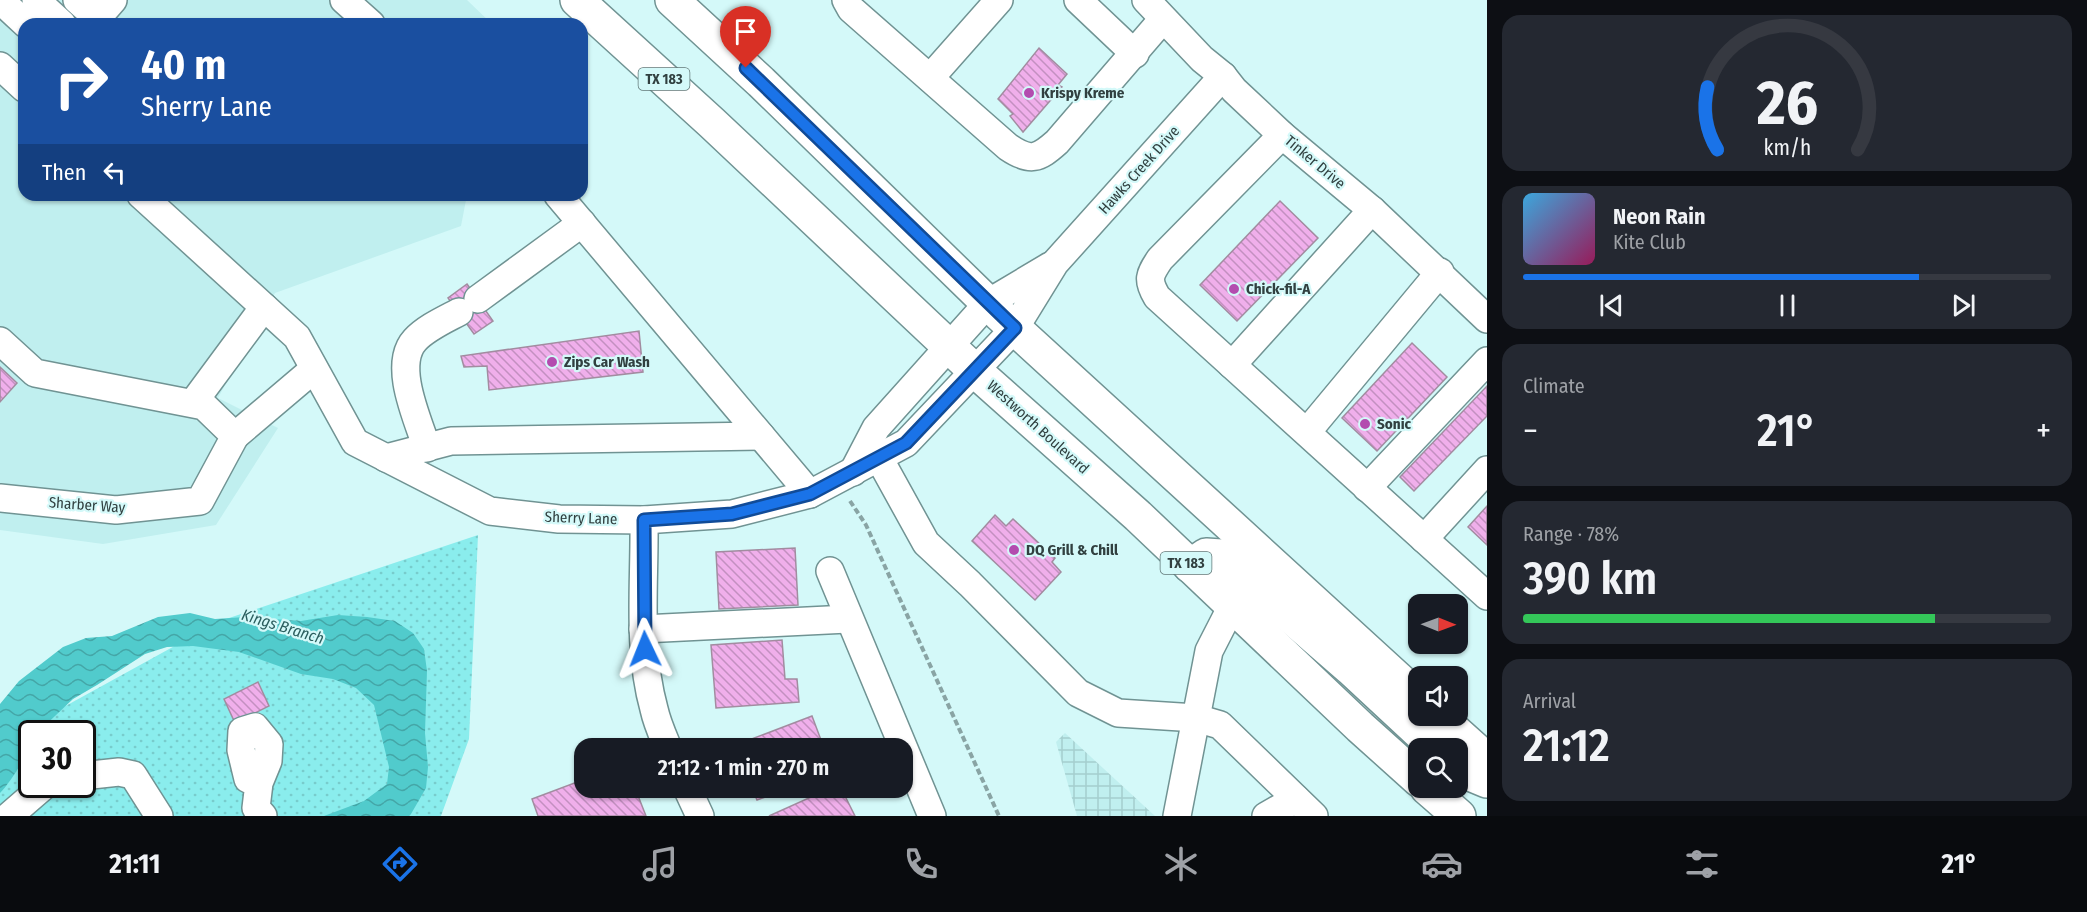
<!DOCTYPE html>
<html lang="en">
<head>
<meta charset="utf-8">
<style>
	:root { --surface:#171b24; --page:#242831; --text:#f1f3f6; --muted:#9ea1a6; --line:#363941; --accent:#1a73e8 }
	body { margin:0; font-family:"Fira Sans Condensed",sans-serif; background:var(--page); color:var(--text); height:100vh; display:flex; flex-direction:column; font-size:22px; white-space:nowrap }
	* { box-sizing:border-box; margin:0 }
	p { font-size:20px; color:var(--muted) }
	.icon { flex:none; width:33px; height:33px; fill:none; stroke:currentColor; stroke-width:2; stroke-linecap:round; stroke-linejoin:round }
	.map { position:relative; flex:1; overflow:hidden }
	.sheet { display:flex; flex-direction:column; gap:15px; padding:15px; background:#0d0f14; width:600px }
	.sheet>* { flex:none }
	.hud { position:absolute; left:18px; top:18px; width:570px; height:183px; border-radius:18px; box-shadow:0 2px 4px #0004; background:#1a4fa0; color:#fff; overflow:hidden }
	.needle { width:39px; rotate:91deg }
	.buttons { position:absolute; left:1408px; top:594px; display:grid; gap:12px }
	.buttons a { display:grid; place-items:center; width:60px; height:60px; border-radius:12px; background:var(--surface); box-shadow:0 2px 4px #0004; font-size:30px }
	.speed { position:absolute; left:18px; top:720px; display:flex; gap:12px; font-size:30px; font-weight:700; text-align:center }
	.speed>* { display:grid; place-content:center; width:78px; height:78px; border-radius:50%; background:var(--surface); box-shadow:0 2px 4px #0004; line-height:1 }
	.speed .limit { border:3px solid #111; border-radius:9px; background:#fff; color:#111 }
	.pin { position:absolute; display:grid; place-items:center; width:51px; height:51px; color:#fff; margin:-62px -26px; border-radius:50% 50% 50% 0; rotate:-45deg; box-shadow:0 0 6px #0007 }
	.pin .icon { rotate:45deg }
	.me { position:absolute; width:66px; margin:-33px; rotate:358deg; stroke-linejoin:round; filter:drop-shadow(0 0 4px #0008) }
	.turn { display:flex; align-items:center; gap:21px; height:126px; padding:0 24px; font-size:27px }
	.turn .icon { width:78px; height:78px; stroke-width:2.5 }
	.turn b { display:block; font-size:42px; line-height:51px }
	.then { display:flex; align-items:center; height:57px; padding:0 24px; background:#0003; gap:12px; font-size:22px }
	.big { font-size:45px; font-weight:600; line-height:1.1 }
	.sheet .card { flex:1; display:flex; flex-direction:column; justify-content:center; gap:9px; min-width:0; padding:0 21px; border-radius:18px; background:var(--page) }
	.sheet .dial { align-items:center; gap:0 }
	.dial svg { height:156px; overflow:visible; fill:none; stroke:var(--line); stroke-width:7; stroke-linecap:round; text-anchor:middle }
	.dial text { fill:var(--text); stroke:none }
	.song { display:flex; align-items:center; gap:18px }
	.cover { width:72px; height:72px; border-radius:9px; background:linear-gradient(135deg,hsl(200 70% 55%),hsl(330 70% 35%)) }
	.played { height:6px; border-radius:3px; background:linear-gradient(90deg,var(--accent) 75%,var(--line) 75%) }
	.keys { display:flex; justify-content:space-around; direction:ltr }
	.heat { display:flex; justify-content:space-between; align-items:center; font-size:33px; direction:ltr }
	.charge { height:9px; border-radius:4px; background:linear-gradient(90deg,#34c759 78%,var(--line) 0) }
	.trip { position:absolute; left:574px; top:738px; width:339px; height:60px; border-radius:18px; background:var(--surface); box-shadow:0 2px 4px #0004; font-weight:600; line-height:60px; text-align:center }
	.tabs { display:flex; height:96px; justify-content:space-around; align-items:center; background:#090b0e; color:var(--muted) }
	.tabs .icon { width:42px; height:42px }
	.tabs .selected { color:var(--accent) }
	.tabs b { font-size:27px; color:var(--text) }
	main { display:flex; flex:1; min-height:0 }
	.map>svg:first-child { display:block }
</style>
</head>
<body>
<main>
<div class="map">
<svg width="1487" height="816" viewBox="0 0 1487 816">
	<defs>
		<pattern id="industrial-grid" width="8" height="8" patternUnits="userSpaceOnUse" patternTransform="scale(1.5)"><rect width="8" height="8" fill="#c0efef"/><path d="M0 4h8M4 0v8" fill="none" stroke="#a5cece"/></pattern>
		<pattern id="grass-dots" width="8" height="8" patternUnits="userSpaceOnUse" patternTransform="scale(1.5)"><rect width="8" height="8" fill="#8aeded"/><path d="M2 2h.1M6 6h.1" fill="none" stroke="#78cccc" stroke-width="1.8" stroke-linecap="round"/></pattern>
		<pattern id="water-waves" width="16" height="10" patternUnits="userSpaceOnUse" patternTransform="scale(1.5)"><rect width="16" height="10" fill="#51cbcc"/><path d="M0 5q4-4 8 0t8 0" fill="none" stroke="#44a6a7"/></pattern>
		<pattern id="building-back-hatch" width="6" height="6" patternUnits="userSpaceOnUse" patternTransform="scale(1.5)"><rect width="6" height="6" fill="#f0afeb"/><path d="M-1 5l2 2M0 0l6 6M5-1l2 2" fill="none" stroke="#c390c0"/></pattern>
	</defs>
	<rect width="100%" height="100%" fill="#d4f9f9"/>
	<path fill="#c0efef" d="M 0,0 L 467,0 L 492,24 L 24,24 L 24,195 L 467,195 L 461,226 L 275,293 L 218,398 L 278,428 L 216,525 L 103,544 L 0,530 Z"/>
	<path fill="url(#industrial-grid)" d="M 1065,733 L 1155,816 L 1077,816 L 1056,742 Z"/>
	<path fill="url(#grass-dots)" fill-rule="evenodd" d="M 478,535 L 469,739 L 441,816 L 0,816 L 0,754 L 11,736 L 220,621 ZM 32,734 L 82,734 L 82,784 L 32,784 Z"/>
	<path fill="url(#water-waves)" d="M 190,613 L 215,619 L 245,617 L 301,621 L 338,615 L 367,617 L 395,621 L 413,633 L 424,649 L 427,671 L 425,733 L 428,767 L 426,788 L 411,814 L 409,816 L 324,816 L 364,801 L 387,784 L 389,767 L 374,705 L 356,688 L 333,679 L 301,674 L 239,652 L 193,646 L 167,647 L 145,654 L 97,685 L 73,699 L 37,733 L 32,734 C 32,749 11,782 0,793 L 0,704 L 19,681 L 63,647 L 86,638 L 112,636 L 158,617 Z"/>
	<g fill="url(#building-back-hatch)" stroke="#a28ca0" stroke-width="1.5">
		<path d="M 1039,48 L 1067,74 L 1058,85 L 1062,87 L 1023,132 L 1010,116 L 1013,114 L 998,99 Z"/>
		<path d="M 1280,201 L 1318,238 L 1237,321 L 1200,285 Z"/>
		<path d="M 467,284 L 493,321 L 474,334 L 448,298 Z"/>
		<path d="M 639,331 L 643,372 L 489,390 L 487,366 L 464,367 L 461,356 Z"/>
		<path d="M 1412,343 L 1447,377 L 1377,451 L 1342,418 Z"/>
		<path d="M 0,367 L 17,383 L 0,402 Z"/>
		<path d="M 1487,386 L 1487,416 L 1414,491 L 1400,477 Z"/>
		<path d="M 1487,506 L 1487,545 L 1468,527 Z"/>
		<path d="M 995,515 L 1006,526 L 1013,519 L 1055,558 L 1052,562 L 1061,572 L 1035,600 L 972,541 Z"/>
		<path d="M 795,548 L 798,605 L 719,609 L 716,552 Z"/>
		<path d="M 782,640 L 785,679 L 797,679 L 799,702 L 716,708 L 711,645 Z"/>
		<path d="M 258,682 L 269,706 L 235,723 L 224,699 Z"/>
		<path d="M 812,716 L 824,748 L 737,748 L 736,745 Z"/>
		<path d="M 585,779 L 585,788 L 635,788 L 646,816 L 538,816 L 532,799 Z"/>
		<path d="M 752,788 L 791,788 L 757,800 Z"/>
		<path d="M 831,788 L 841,788 L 855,816 L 769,816 Z"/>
	</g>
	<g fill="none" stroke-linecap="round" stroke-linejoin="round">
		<defs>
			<g id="minor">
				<path d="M 0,0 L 26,24"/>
				<path d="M 36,0 L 62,24"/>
				<path d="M 77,0 L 97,18"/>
				<path d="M 344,0 L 371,24"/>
				<path d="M 846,0 L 851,9 L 1008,147 C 1030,162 1038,159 1057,142 L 1163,19"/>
				<path d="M 1078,0 L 1135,54"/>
				<path d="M 1146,0 L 1202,59 L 1223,76 L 1234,90 L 1282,135 L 1372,210 L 1487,319"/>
				<path d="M 92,24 L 113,0"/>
				<path d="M 0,66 L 24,88"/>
				<path d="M 930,78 L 999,0"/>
				<path d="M 1282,135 L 1160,259 C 1149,275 1147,280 1157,297 L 1232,365 L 1372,210"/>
				<path d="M 141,195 L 297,337 L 355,442 L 490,511 L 559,519 L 644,520 L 732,514 L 810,494 L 906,443 L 1015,328 L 1055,263 L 1223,76"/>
				<path d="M 558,195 L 810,494"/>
				<path d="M 478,299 L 582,223"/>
				<path d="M 0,341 L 35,373 L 204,406 L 235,436 L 200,501 L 116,510 L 0,498"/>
				<path d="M 1232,365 L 1487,596"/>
				<path d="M 193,403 L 264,307"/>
				<path d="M 1307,432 L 1440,272"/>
				<path d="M 235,436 L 314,369"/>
				<path d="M 427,448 C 418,420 392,365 415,340 C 426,328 444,320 459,312"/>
				<path d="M 386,458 L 451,441 L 761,436"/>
				<path d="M 879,458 L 926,543 L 970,584 L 1078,693 L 1118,713 L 1196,718 L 1220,725 L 1314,816"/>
				<path d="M 853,472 L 876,428 L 988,303 L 1050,266"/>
				<path d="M 1367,488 L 1487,361"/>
				<path d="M 644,520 C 645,583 637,648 654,709 C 657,723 663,736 668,748"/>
				<path d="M 1424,539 L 1487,470"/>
				<path d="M 830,571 L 932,816"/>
				<path d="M 643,629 L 848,619"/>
				<path d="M 82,776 L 119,772 L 133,775 L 159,816"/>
				<path d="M 259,783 L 248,779 L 241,750 L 242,731 L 255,727 L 269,744 L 268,761 L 259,783 L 256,808 L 263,816"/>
				<path d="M 687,788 L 700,816"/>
				<path d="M 9,816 L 46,784"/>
				<path d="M 1177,816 L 1209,651 L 1232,606"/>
				<path d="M 1266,816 L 1296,799"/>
			</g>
			<g id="major">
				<path d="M 577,0 L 712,123 L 974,370 L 1138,516 L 1360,727 L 1419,780"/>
				<path d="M 672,0 L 761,82 L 999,314 L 1419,698"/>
				<path d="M 1190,566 L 1206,555 L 1221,556 L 1351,669 L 1436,748"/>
				<path d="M 1438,716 L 1487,760"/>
				<path d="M 1458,769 L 1487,781"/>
				<path d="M 1427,788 L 1459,816"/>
			</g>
		</defs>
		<use href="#minor" stroke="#709393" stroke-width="30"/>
		<use href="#major" stroke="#709393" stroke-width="36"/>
		<path stroke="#89a4a4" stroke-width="4" stroke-dasharray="6 3" stroke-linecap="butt" d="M 850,501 L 866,525 L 999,816"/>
		<use href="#minor" stroke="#fff" stroke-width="27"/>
		<use href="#major" stroke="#fff" stroke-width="33"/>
	</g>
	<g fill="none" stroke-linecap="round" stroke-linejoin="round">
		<defs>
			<path id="route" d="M 645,649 L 644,520 L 732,514 L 810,494 L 906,443 L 1015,328 L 746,68"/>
		</defs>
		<use href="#route" stroke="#114b97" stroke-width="15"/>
		<use href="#route" stroke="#1a73e8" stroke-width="10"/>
	</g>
	<g fill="#b34caf" stroke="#d4f9f9" stroke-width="2">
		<circle cx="1029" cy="93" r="6"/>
		<circle cx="1234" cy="289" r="6"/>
		<circle cx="552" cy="362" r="6"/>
		<circle cx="1365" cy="424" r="6"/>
		<circle cx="1014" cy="550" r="6"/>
	</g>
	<g text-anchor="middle" stroke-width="4.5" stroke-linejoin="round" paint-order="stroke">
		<g fill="#d4f9f9" stroke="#627878" stroke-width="1.5">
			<rect x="638.5" y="68" width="51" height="22" rx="4.5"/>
			<rect x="1160.5" y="552" width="51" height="22" rx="4.5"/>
		</g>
		<g font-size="14" font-weight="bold" fill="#314040">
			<text x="664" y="84">TX 183</text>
			<text x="1186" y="568">TX 183</text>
		</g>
		<g font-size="15" font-weight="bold" fill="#314040" stroke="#d4f9f9" text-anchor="start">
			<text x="1041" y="98">Krispy Kreme</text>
			<text x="1246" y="294">Chick-fil-A</text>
			<text x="564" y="367">Zips Car Wash</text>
			<text x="1377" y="429">Sonic</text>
			<text x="1026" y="555">DQ Grill &amp; Chill</text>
		</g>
		<g font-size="15" fill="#314040" stroke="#d4f9f9">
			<text transform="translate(1315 162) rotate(40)" y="5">Tinker Drive</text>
			<text transform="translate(1139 170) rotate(-48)" y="5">Hawks Creek Drive</text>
			<text transform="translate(1038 427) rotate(42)" y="5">Westworth Boulevard</text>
			<text transform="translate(87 505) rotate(4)" y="5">Sharber Way</text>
			<text transform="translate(581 518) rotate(2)" y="5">Sherry Lane</text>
		</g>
		<g font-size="16" font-style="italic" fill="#2b5e5e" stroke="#d4f9f9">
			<text transform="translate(283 626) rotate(17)" y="6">Kings Branch</text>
		</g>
	</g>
</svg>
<div class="buttons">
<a><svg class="needle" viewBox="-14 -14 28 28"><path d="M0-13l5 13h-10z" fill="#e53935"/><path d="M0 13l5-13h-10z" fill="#9ea1a6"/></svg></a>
<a><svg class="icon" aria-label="sound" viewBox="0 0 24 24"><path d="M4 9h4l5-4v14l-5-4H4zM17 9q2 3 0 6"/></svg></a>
<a><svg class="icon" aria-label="search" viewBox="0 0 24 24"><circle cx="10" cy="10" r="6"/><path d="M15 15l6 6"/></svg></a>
</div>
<div class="speed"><div class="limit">30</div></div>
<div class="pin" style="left:746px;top:68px;background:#d93025"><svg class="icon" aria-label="arrive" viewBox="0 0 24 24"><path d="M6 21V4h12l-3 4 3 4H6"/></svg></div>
<svg class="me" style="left:645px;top:649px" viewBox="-20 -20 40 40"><path d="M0-17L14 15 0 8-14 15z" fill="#1a73e8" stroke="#fff" stroke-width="4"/></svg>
<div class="trip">21:12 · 1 min · 270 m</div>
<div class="hud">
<div class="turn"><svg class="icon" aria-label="right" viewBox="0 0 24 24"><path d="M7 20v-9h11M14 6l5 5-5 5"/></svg><div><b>40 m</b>Sherry Lane</div></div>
<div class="then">Then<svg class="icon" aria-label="left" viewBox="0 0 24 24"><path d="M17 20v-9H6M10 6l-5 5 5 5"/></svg></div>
</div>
</div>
<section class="sheet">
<div class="card dial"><svg viewBox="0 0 100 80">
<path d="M14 69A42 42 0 1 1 86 69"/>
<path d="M14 69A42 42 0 0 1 9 37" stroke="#1a73e8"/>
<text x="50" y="56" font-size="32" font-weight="700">26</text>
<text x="50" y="72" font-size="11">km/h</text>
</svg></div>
<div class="card">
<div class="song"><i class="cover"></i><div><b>Neon Rain</b><p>Kite Club</p></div></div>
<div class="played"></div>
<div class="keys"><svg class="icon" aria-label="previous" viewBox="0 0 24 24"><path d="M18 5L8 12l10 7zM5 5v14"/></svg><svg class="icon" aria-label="pause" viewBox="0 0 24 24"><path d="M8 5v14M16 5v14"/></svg><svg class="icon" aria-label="next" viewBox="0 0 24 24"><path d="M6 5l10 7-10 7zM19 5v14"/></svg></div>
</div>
<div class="card"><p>Climate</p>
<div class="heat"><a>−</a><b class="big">21°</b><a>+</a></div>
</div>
<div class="card"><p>Range · 78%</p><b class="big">390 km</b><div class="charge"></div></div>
<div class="card"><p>Arrival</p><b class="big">21:12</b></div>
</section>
</main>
<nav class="tabs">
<b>21:11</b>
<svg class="icon selected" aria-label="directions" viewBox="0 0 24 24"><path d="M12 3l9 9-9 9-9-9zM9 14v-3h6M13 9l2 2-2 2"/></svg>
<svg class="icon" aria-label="music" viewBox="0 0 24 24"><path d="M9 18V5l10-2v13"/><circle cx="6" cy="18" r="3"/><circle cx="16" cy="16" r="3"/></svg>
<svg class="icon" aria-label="phone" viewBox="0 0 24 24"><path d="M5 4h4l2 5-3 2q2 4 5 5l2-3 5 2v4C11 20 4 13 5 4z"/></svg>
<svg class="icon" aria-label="climate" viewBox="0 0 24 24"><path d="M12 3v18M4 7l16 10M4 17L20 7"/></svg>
<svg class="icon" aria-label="car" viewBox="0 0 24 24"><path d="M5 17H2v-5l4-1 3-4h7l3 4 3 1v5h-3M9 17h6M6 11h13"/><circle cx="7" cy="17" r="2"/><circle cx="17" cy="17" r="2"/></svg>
<svg class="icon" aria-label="filters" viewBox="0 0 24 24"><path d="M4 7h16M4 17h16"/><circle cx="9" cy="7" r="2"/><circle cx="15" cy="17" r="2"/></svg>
<b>21°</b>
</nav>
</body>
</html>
